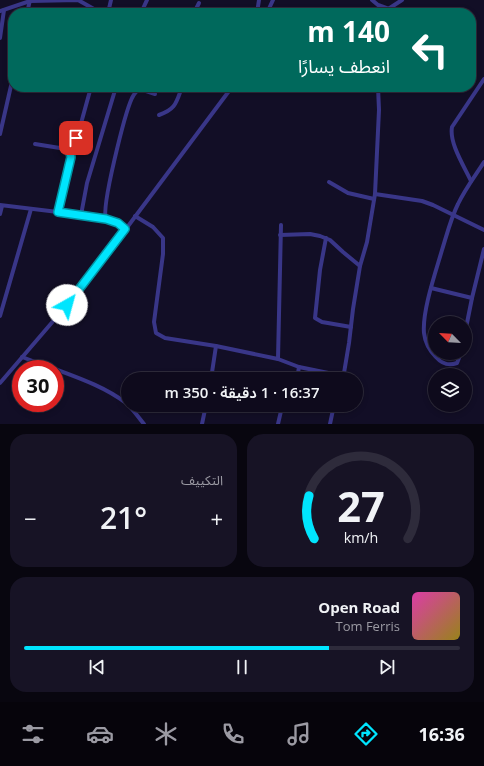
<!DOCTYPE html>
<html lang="ar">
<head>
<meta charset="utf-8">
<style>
	:root { --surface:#0e0a1c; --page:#171325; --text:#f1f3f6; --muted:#9b9aa3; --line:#2e2b3b; --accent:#00e5fe }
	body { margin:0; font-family:"Open Sans","Noto Sans Arabic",sans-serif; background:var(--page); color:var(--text); direction:rtl; height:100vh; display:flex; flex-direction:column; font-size:15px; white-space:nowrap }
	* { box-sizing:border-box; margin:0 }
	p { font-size:13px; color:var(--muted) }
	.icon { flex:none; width:22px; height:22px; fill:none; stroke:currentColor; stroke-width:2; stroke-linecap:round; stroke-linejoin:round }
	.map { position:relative; height:424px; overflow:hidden; direction:ltr }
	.side { display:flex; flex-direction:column; gap:10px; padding:10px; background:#08060f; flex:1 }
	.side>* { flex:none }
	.top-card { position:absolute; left:8px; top:8px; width:468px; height:84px; border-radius:16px; box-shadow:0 2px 6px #0003,0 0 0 1px var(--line); direction:rtl; background:#00695c; color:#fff; overflow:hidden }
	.needle { width:26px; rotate:294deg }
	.fabs { position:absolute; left:428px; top:316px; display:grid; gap:8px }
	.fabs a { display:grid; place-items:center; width:44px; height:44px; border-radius:50%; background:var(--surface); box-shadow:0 2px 6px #0003,0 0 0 1px var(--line); font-size:20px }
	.speed { position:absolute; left:12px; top:360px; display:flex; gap:8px; font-size:20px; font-weight:700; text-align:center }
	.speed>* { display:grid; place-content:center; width:52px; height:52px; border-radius:50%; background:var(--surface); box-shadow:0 2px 6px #0003,0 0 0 1px var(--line); line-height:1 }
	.speed .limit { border:6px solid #d22; background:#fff; color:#111 }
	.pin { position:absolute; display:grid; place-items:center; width:34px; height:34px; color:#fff; margin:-17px; border-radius:8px; box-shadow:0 2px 6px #0006 }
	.me { position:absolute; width:44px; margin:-22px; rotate:38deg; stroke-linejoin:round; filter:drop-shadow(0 0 3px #0008) }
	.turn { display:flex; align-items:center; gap:14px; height:84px; padding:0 20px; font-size:18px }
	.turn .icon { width:52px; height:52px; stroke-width:2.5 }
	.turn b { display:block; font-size:28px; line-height:34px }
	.big { font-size:30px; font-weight:600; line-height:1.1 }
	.side .tile { flex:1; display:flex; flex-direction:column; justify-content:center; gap:6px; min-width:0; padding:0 14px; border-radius:16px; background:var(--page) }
	.side .dial { align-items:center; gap:0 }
	.dial svg { height:104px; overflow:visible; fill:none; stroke:var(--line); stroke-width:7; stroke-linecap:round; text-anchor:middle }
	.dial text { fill:var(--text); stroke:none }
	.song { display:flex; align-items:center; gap:12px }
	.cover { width:48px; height:48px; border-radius:6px; background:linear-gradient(135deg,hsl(320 70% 55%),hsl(50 70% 35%)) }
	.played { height:4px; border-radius:2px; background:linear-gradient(90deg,var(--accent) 70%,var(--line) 70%) }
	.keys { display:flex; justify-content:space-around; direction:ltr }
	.heat { display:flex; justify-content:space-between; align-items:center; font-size:22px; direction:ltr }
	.side .tiles { flex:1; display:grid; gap:10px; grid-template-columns:1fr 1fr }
	.tile:last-child { grid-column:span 2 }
	.trip { position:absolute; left:121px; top:372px; width:242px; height:40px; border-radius:20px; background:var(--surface); box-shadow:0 2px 6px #0003,0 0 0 1px var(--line); font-weight:600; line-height:40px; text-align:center; direction:rtl }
	.tabs { display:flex; height:64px; justify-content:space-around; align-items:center; background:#06040b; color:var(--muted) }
	.tabs .icon { width:28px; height:28px }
	.tabs .active { color:var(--accent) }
	.tabs b { font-size:18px; color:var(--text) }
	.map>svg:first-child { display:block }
</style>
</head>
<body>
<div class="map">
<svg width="484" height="424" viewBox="0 0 484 424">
	<rect width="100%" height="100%" fill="#120e26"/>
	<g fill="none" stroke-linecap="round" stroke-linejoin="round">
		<g stroke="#393688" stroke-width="4">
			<path d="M 372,0 L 378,5 L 389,9"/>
			<path d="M 0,11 L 30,1 L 78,0 L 101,13"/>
			<path d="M 27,13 L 30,0"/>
			<path d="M 108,13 L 111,0"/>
			<path d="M 141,13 L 147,0"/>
			<path d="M 194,13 L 199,3"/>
			<path d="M 257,13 L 259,0"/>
			<path d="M 267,13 L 273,0"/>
			<path d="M 382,13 L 402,0"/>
			<path d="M 0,38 L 4,10"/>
			<path d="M 159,115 C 176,109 176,103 182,87"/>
			<path d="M 0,134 L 13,77"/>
			<path d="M 35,144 L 66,149 L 71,153 L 71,157 L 58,212"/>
			<path d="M 69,151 L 80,127 L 91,87"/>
			<path d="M 471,181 C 464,166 449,143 452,127 L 484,79"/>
			<path d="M 329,182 L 348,193 L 374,199"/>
			<path d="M 375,194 L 422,201 L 433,205 L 484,230"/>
			<path d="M 0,205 L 58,212 L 106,219 L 118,223 L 125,229"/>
			<path d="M 0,214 L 2,206"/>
			<path d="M 81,215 L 87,183 L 116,87"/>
			<path d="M 135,216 L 153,227 L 163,238 L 163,254 L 154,322 L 156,333 L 165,338 L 216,346 L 278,359"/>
			<path d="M 106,219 C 101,207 125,113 132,98 C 134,94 136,91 140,89 L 155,94"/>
			<path d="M 281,225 L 278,359 L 299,367 L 343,376"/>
			<path d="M 280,235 L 310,234 L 320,236 L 330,240 L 343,252 L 360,266"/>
			<path d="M 326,238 L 320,270 L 315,318 L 322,322 L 351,327"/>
			<path d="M 431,288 L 472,298"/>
			<path d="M 0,316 L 31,209"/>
			<path d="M 465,333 L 472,298 L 484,249"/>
			<path d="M 461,353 L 457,363 C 448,366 442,364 436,357 C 429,350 425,342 424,333 C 422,311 436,271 442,250 C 447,234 451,218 458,204 C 465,189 475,176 484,162"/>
			<path d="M 22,357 L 54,369"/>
			<path d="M 55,369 C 79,378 105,387 126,403 C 133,409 138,417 144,424"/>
			<path d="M 211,379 L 216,346"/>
			<path d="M 297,379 L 299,367"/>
			<path d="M 343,379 L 349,343 L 353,309 L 360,266 L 367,242 L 375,194 L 379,110 L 378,87"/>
			<path d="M 0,383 L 67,305 L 105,257 L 232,87"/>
			<path d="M 202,424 L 206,405"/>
			<path d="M 278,424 L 281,411 L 286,405"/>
			<path d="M 330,424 L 334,405"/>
		</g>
	</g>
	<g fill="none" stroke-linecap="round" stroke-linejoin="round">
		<defs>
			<path id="route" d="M 67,305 L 125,229 L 118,223 L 106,219 L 58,212 L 71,157 L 70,153 L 69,151 L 76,138"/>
		</defs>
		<use href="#route" stroke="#0095a5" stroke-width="10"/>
		<use href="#route" stroke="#00e5fe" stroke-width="7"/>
	</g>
</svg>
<div class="fabs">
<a><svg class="needle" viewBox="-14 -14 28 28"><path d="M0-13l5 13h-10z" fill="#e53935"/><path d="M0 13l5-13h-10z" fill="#9b9aa3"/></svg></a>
<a><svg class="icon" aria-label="layers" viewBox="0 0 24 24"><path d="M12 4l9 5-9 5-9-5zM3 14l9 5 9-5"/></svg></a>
</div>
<div class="speed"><div class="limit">30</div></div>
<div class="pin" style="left:76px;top:138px;background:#d93025"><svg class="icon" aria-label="arrive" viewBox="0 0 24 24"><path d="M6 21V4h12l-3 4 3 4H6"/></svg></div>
<svg class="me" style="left:67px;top:305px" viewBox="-20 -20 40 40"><circle r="19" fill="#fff"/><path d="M0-13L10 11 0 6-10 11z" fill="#00e5fe"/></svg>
<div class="trip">16:37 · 1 دقيقة · 350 m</div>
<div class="top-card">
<div class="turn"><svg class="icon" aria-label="left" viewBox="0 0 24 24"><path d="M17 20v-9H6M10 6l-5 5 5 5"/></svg><div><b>140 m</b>انعطف يسارًا</div></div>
</div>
</div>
<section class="side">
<div class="tiles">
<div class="tile dial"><svg viewBox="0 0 100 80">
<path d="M14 69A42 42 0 1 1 86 69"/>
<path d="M14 69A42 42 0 0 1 10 36" stroke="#00e5fe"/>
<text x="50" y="56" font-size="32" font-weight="700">27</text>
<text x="50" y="72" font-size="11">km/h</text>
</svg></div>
<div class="tile"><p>التكييف</p>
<div class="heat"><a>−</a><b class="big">21°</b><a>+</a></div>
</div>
<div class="tile">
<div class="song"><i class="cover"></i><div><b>Open Road</b><p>Tom Ferris</p></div></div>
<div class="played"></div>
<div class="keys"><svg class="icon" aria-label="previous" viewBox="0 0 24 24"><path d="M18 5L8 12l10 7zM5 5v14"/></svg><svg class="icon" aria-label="pause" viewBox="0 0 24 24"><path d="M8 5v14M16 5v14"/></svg><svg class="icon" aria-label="next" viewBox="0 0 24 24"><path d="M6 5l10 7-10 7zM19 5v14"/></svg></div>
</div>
</div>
</section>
<nav class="tabs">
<b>16:36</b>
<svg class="icon active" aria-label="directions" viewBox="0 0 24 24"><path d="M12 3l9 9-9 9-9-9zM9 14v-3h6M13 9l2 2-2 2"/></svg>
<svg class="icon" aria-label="music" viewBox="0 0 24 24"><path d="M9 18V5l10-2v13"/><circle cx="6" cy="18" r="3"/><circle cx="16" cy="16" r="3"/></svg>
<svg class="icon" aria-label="phone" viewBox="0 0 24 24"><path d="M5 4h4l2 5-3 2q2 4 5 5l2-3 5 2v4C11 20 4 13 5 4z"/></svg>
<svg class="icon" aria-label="climate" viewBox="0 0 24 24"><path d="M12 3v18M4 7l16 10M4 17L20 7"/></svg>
<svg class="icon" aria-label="car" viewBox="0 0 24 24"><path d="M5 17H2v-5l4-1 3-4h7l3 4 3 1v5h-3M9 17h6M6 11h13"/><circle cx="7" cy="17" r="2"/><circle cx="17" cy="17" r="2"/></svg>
<svg class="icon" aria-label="filters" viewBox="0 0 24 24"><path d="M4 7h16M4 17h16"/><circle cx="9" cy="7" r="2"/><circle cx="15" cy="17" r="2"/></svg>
</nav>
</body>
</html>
